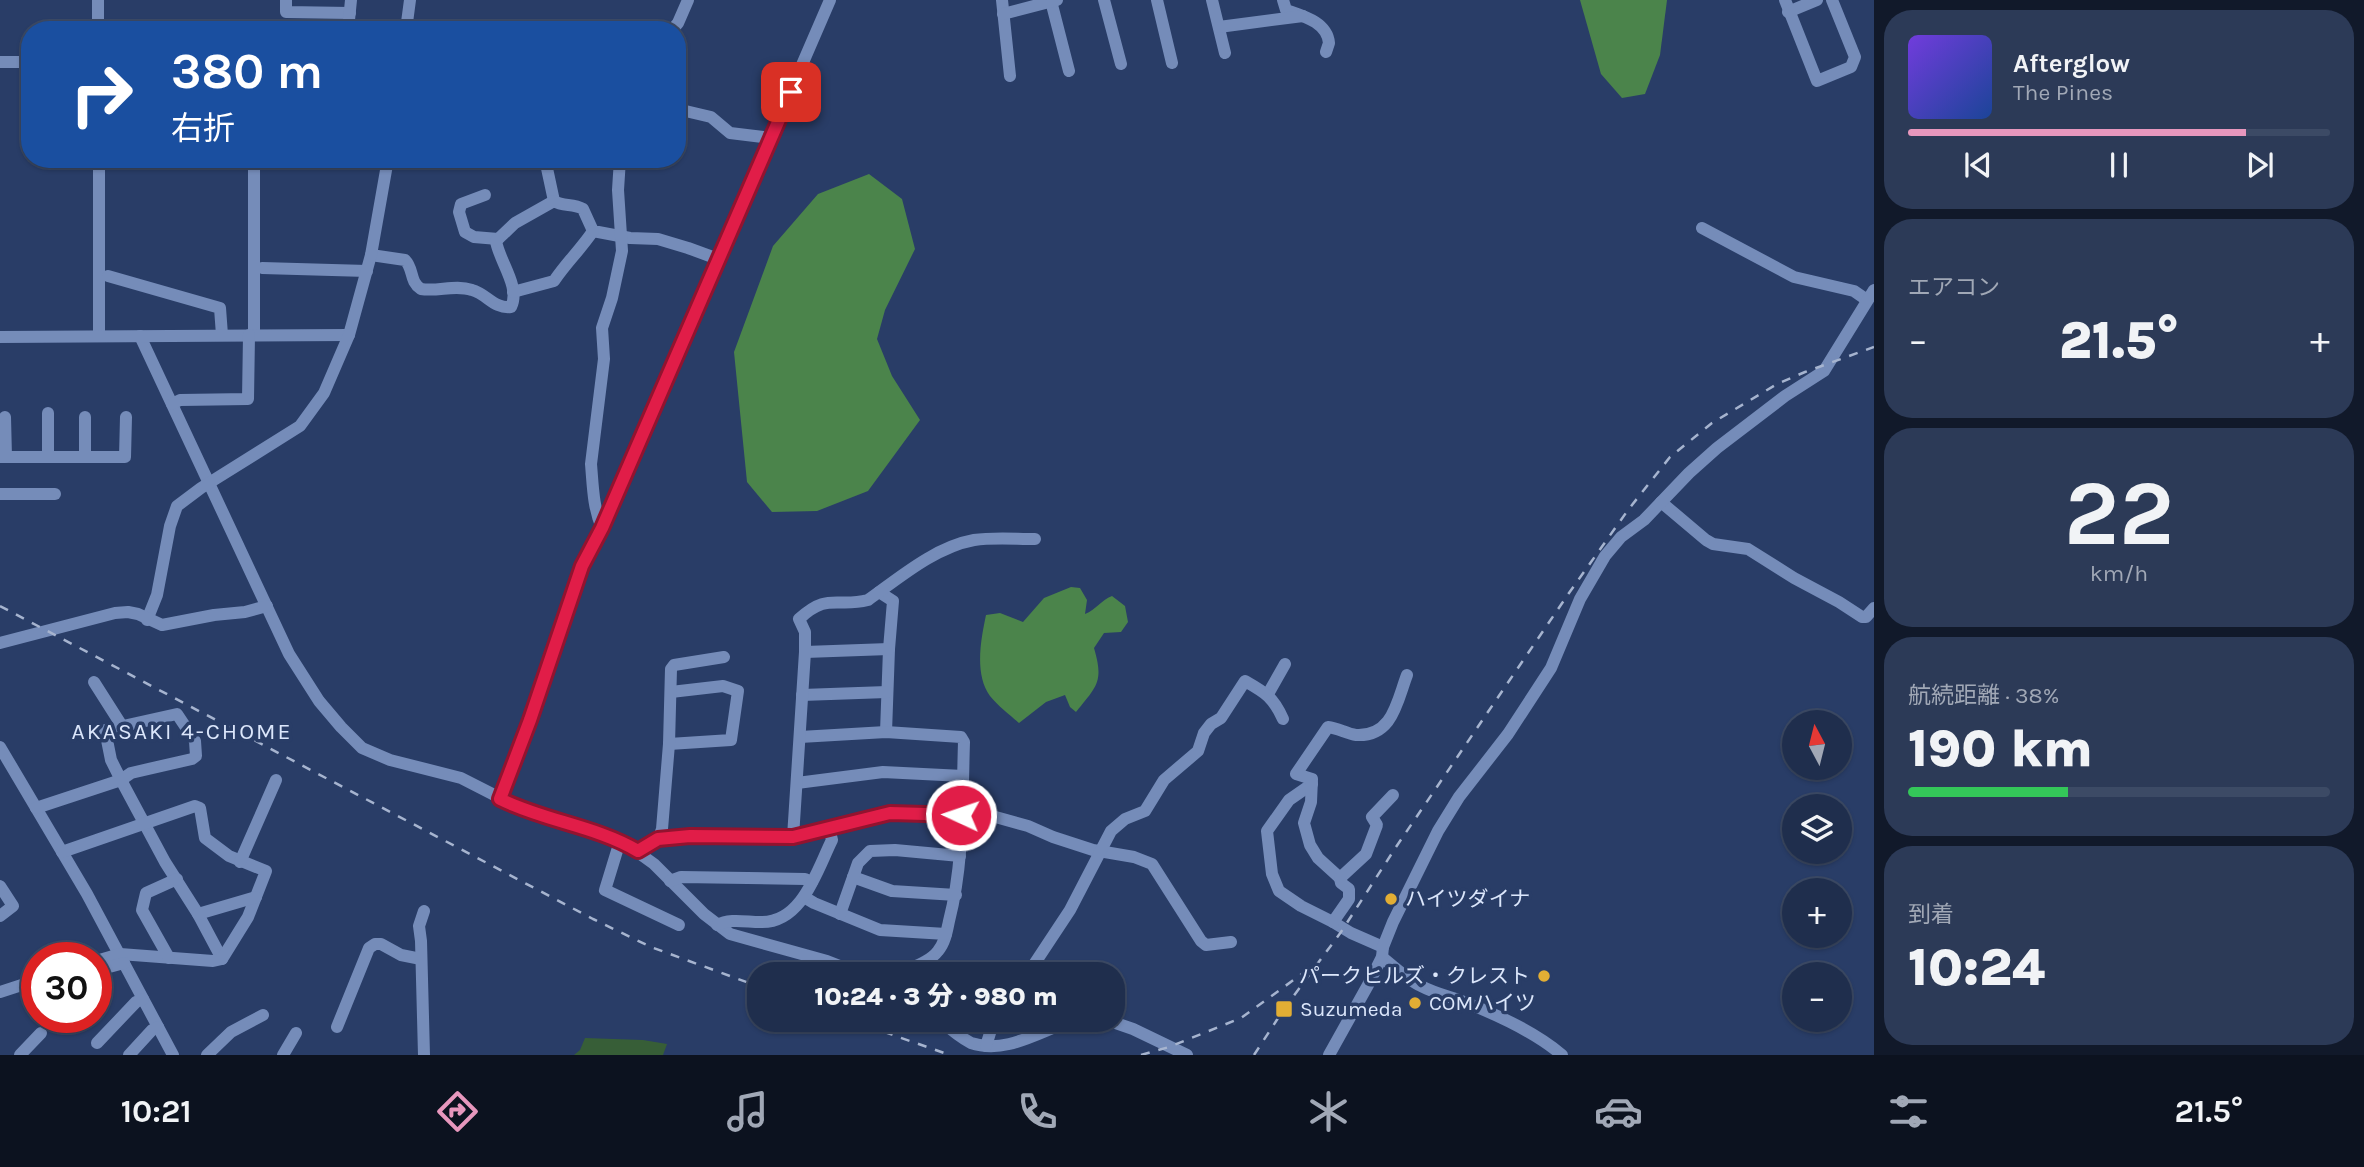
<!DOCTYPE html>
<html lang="ja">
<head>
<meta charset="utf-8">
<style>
	:root { --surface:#1f2e4d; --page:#2c3a57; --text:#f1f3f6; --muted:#a1a8b6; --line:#3c4a65; --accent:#e797bd }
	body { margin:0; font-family:Karla,"Noto Sans JP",sans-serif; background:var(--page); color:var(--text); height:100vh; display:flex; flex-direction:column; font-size:26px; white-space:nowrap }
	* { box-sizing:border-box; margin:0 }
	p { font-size:23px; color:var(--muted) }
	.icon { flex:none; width:38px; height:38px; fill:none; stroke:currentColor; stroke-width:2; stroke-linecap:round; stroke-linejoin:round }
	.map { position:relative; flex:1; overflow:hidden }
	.drawer { display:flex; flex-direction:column; gap:10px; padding:10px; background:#11192a; width:490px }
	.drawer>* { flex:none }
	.banner { position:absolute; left:21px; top:21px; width:665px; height:147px; border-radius:28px; box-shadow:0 2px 5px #0004,0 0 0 2px var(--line); background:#1a4fa0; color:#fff; overflow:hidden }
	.needle { width:46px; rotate:353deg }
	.tools { position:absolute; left:1782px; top:710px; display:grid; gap:14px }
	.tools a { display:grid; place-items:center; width:70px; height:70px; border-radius:50%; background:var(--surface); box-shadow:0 2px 5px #0004,0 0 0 2px var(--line); font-size:35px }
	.speed { position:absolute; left:21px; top:942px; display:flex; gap:14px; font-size:35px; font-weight:700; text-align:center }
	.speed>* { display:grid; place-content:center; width:91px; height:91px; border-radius:50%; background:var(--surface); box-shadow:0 2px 5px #0004,0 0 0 2px var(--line); line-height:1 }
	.speed .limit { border:10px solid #d22; background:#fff; color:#111 }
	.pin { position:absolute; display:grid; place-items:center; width:60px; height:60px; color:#fff; margin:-30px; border-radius:14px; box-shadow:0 4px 10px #0006 }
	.me { position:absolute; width:77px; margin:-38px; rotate:273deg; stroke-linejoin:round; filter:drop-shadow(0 0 5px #0008) }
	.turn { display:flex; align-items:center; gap:24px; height:147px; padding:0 35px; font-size:32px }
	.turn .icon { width:91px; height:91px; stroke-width:2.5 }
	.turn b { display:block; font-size:49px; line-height:60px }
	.big { font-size:52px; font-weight:800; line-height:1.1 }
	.drawer .card { flex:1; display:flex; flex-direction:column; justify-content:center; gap:10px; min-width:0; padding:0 24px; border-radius:28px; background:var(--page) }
	.drawer .dial { align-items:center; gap:0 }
	.dial b { font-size:91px; line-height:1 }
	.song { display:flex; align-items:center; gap:21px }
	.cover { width:84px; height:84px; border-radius:10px; background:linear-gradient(135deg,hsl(260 70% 55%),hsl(220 70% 35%)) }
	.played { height:7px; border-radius:4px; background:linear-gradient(90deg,var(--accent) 80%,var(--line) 80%) }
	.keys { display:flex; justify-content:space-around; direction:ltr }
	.heat { display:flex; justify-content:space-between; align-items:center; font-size:38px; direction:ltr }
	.charge { height:10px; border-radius:5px; background:linear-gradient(90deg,#34c759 38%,var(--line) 0) }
	.trip { position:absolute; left:747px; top:962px; width:378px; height:70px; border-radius:28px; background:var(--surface); box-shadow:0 2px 5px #0004,0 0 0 2px var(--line); font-weight:800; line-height:70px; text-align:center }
	.tab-bar { display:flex; height:112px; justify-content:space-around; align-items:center; background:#0c121f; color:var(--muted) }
	.tab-bar .icon { width:49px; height:49px }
	.tab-bar .active { color:var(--accent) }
	.tab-bar b { font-size:32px; color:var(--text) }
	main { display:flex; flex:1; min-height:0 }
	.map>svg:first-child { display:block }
</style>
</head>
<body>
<main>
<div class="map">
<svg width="1874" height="1055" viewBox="0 0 1874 1055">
	<rect width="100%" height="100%" fill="#293d67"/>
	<path fill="#375e37" d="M 585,1038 L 643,1040 L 667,1044 L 663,1055 L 574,1055 L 580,1050 Z"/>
	<g fill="#4b844b">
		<path d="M 1580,0 L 1667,0 L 1660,55 L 1645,94 L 1622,98 L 1601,74 Z"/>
		<path d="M 869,174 L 902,199 L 915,249 L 885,310 L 877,339 L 892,376 L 920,420 L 868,491 L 817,511 L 772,512 L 747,482 L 734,352 L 773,246 L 818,194 Z"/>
		<path d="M 1071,587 L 1080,588 L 1087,600 L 1085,614 C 1096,610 1101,600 1112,596 L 1125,606 L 1128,622 L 1121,632 L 1104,633 L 1094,648 C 1104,682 1097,686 1076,712 L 1070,707 L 1065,695 L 1046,702 L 1019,723 C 1010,715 998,706 990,696 C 974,674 981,639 986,615 L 1000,613 L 1023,622 L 1044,598 Z"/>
	</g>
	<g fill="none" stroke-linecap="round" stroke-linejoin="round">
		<g stroke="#758cb9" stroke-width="12">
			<path d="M 286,0 L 286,12 L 350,13"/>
			<path d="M 1002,0 L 1010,76"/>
			<path d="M 1104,0 L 1121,64"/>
			<path d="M 1157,0 L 1172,63"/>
			<path d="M 1212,0 L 1225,53"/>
			<path d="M 1283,0 L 1286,10 C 1303,16 1327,22 1329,43 L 1326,52"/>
			<path d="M 1785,0 L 1817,81 L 1851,67 L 1855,57 L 1832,0"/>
			<path d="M 1051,1 L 1069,71"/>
			<path d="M 1788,12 L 1817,0"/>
			<path d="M 1003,14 L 1057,0"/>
			<path d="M 1219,27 L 1303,16"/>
			<path d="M 98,30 L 98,0"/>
			<path d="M 348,30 L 351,0"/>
			<path d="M 406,30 L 410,0"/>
			<path d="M 672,30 L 678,23 L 688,0"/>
			<path d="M 0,62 L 30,62"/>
			<path d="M 677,109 L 711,117 L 730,133 L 771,138"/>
			<path d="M 99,159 L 99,336"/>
			<path d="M 545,159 L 554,201"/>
			<path d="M 485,195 L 461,204 L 459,212 L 465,232 L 474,237 L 498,239"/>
			<path d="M 1702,228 L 1794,277 L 1854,291 L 1867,300"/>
			<path d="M 371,255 L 405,260 C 414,269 409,281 421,289 C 438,292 455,284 472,290 C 487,294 494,309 511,307 C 521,287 499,261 496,241 L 515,223 L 554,201 C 563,207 573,203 583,209 L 593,231 L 630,238 L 658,239 L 688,248 L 718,259"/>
			<path d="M 262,268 L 367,271"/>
			<path d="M 108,276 L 220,308 L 222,335"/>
			<path d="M 513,292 L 554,281 C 566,263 581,249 593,231"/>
			<path d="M 254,335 L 254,159"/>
			<path d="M 140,336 L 289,654 L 319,701 L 341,727 L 362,748 L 390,760 L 461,778 L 520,808 L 625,843 L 654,864 L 704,914 L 730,934 L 827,961 L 863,975"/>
			<path d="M 0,337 L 349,335"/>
			<path d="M 172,404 L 180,400 L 248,399 L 249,335"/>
			<path d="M 48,413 L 48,457"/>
			<path d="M 5,417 L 6,457"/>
			<path d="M 85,417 L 85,457"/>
			<path d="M 0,457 L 125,457 L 126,417"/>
			<path d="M 0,494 L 55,494"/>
			<path d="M 1661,502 L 1706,540 L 1713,544 L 1748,549 L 1794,578 L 1839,602 L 1862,617 L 1866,617 L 1874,608"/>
			<path d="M 602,528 C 593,507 593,487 591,464 L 604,359 L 602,328 L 612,298 L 622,251 L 618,190 L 620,159"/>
			<path d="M 879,592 L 893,601 L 889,649 L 886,732"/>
			<path d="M 147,620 L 157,595 L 170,526 L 177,506 L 201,488 L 300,426 L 324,393 L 349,335 L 371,255 L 388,159"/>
			<path d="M 0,643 L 115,613 L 128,612 L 138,614 L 162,625 L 214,615 L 245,612 L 267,606"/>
			<path d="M 805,652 L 889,649"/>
			<path d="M 94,682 L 122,726"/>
			<path d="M 1268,694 L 1285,664"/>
			<path d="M 802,695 L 887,692"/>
			<path d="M 800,737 L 886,732 L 961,737 L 964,742 C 962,802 964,863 949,921 C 947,931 945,943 938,951 C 929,963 909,968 896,975"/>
			<path d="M 669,744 L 731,740 L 738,691 L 723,686 L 671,692"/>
			<path d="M 0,747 L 87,894 L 173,1055"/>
			<path d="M 797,783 L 883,772 L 963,776"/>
			<path d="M 1312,784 L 1289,800 L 1267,831 L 1272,874 L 1279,891 L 1301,906 L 1333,922 L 1351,933 L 1383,947"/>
			<path d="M 500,799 L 530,720 L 582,566 L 602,528 L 830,0"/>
			<path d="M 36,808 L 121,780 L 131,773 L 192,759 L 196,756 L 195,741 L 177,714 L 105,730 L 111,760 L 121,780 L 165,862 L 198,914 L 222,959"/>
			<path d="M 793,837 L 805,652 L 805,632 L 799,619 C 828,592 836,608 868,600 C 899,578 935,547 974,540 C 993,537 1015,539 1035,539"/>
			<path d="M 658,840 L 662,829 L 669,744 L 671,669 L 674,665 L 724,657"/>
			<path d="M 620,841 L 605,890 L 679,925"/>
			<path d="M 638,851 L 658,840 L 690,836 L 793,837 L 890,813 L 961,815 L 974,811 L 1028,826 L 1053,837 L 1093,850 L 1134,857 L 1152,864 L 1201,941 L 1206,945 L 1231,942"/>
			<path d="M 62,852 L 195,806 L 200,808 L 205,838 L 229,856 L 266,871 L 248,917 L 222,959 L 213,961 L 120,954 L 96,961"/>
			<path d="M 240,862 L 276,780"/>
			<path d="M 853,877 L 892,891 L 956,895"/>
			<path d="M 1340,878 L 1318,858 L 1310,845 L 1304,823 L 1311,802 L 1312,779 L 1296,774 L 1328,727 C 1338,728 1347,734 1356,735 C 1393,737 1397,701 1407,675"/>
			<path d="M 670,881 L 681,877 L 805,879 L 812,882"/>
			<path d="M 0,886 L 13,906 L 0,916"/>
			<path d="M 804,897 L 814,903 L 880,930 L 946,934"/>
			<path d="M 198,914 L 256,897"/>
			<path d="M 840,914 L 858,863 L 870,851 L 895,850 L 960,856"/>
			<path d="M 1333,922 L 1349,899 L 1349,889 L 1341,883 L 1340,878 L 1366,854 L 1377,825 L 1372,817 L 1393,795"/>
			<path d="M 717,925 C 730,918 746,922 760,922 C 802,924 817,870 832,840 L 829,828"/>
			<path d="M 1382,957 C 1394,967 1407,979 1421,986 C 1436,994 1452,997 1467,1003 C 1500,1016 1535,1032 1562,1055"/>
			<path d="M 169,958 L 142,910 L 146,893 L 177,879"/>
			<path d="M 96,973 L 98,970 L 124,963"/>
			<path d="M 1027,975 L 1070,910 L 1111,831 L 1125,819 L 1145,811 L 1164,780 L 1198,751 L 1204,733 L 1211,724 L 1221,718 L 1245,681 C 1266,693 1273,697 1283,719"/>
			<path d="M 0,992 L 37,980"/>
			<path d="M 59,1018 L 61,1017"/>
			<path d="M 940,1020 C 949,1028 960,1037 971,1043 C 1007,1055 1041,1030 1074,1020"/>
			<path d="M 1107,1020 L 1133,1029 L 1187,1055"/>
			<path d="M 337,1027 L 369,948 L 375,944 L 381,944 L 401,955 L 421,959"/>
			<path d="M 97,1043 L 136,1002 L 143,999"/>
			<path d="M 986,1046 L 994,1020"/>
			<path d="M 20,1055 L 41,1033"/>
			<path d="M 129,1055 L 152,1030 L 158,1027"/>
			<path d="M 207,1055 L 231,1032 L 263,1015"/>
			<path d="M 283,1055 L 296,1033"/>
			<path d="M 424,1055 L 421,941 L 419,926 L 424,911"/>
			<path d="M 1329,1055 L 1368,985 L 1382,957 L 1383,947 L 1393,922 L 1438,831 L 1459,797 L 1508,734 L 1551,668 L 1580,599 L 1605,556 L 1621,537 L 1644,520 L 1689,473 L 1717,448 L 1785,396 L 1824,371 L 1874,290"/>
		</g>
		<g stroke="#a6b4cf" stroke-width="2.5" stroke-dasharray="9 9" stroke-linecap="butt">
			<path d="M 0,606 L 593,919 L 651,947 L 760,987"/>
			<path d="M 850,1020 L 950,1055"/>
			<path d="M 1141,1055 L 1169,1047 L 1241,1018 L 1306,971"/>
			<path d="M 1254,1055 L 1284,1009 L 1341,932 L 1396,847 L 1569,593 L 1628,510 L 1670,457 L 1712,423 L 1777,384 L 1805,372 L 1874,347"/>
		</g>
	</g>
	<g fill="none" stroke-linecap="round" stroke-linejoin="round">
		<defs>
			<path id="route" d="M 791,92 L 602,528 L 582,566 L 530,720 L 500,799 C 544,821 596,826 638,851 L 658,839 L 690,836 L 793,837 L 890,813 L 961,815"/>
		</defs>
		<use href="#route" stroke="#92132f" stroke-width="18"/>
		<use href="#route" stroke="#e11d48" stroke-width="12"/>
	</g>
	<g fill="#e2ae34" stroke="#293d67" stroke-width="2.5">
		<circle cx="1391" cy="899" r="7"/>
		<circle cx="1544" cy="976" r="7"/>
		<circle cx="1415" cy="1003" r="7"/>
		<rect x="1275" y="1000" width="18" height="18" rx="3.5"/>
	</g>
	<g text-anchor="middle" stroke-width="7" stroke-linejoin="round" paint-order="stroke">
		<g font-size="21" fill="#dbe6fb" stroke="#293d67" text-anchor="start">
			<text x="1405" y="906">ハイツダイナ</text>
			<text x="1530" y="983" text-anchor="end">パークヒルズ・クレスト</text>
			<text x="1429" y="1010">COMハイツ</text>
			<text x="1300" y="1016">Suzumeda</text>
		</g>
		<g font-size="23" letter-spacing="2" fill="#dbe6fb" stroke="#293d67">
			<text x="182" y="739">AKASAKI 4-CHOME</text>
		</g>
	</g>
</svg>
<div class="tools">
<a><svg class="needle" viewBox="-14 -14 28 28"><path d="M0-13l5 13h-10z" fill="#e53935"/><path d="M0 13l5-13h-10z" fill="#a1a8b6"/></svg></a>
<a><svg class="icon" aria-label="layers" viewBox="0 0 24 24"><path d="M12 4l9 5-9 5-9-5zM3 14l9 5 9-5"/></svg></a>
<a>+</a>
<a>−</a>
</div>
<div class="speed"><div class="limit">30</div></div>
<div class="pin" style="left:791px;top:92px;background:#d93025"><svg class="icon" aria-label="arrive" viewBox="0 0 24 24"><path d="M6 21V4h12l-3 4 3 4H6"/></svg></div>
<svg class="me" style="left:961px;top:815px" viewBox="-20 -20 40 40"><circle r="17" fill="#e11d48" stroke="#fff" stroke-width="3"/><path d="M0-11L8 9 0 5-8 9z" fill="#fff"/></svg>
<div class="trip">10:24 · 3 分 · 980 m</div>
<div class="banner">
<div class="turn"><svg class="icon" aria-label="right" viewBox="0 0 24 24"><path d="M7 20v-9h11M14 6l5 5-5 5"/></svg><div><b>380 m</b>右折</div></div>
</div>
</div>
<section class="drawer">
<div class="card">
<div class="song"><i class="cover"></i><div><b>Afterglow</b><p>The Pines</p></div></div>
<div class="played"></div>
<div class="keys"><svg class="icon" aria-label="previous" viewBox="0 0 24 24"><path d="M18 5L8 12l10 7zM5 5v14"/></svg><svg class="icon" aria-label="pause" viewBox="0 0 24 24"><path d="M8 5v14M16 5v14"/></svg><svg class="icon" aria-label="next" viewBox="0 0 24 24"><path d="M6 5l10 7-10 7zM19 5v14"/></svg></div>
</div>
<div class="card"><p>エアコン</p>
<div class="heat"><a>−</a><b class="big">21.5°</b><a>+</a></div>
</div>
<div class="card dial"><b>22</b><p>km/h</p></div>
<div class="card"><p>航続距離 · 38%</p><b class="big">190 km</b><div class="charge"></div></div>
<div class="card"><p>到着</p><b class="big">10:24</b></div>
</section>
</main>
<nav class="tab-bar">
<b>10:21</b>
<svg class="icon active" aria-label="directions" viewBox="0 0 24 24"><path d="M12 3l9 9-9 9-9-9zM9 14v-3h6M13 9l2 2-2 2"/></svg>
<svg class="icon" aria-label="music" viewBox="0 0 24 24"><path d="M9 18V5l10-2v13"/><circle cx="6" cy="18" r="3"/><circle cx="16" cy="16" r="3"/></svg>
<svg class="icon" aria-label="phone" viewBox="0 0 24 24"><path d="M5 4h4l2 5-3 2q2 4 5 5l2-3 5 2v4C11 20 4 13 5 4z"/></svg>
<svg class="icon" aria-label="climate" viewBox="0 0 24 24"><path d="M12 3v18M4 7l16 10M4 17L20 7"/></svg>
<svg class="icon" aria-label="car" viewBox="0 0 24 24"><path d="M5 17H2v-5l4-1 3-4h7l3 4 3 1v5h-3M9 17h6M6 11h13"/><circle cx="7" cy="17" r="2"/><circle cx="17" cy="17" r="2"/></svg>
<svg class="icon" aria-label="filters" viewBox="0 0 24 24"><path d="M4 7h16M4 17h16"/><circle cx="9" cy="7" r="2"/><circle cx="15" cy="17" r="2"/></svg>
<b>21.5°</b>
</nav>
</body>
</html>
